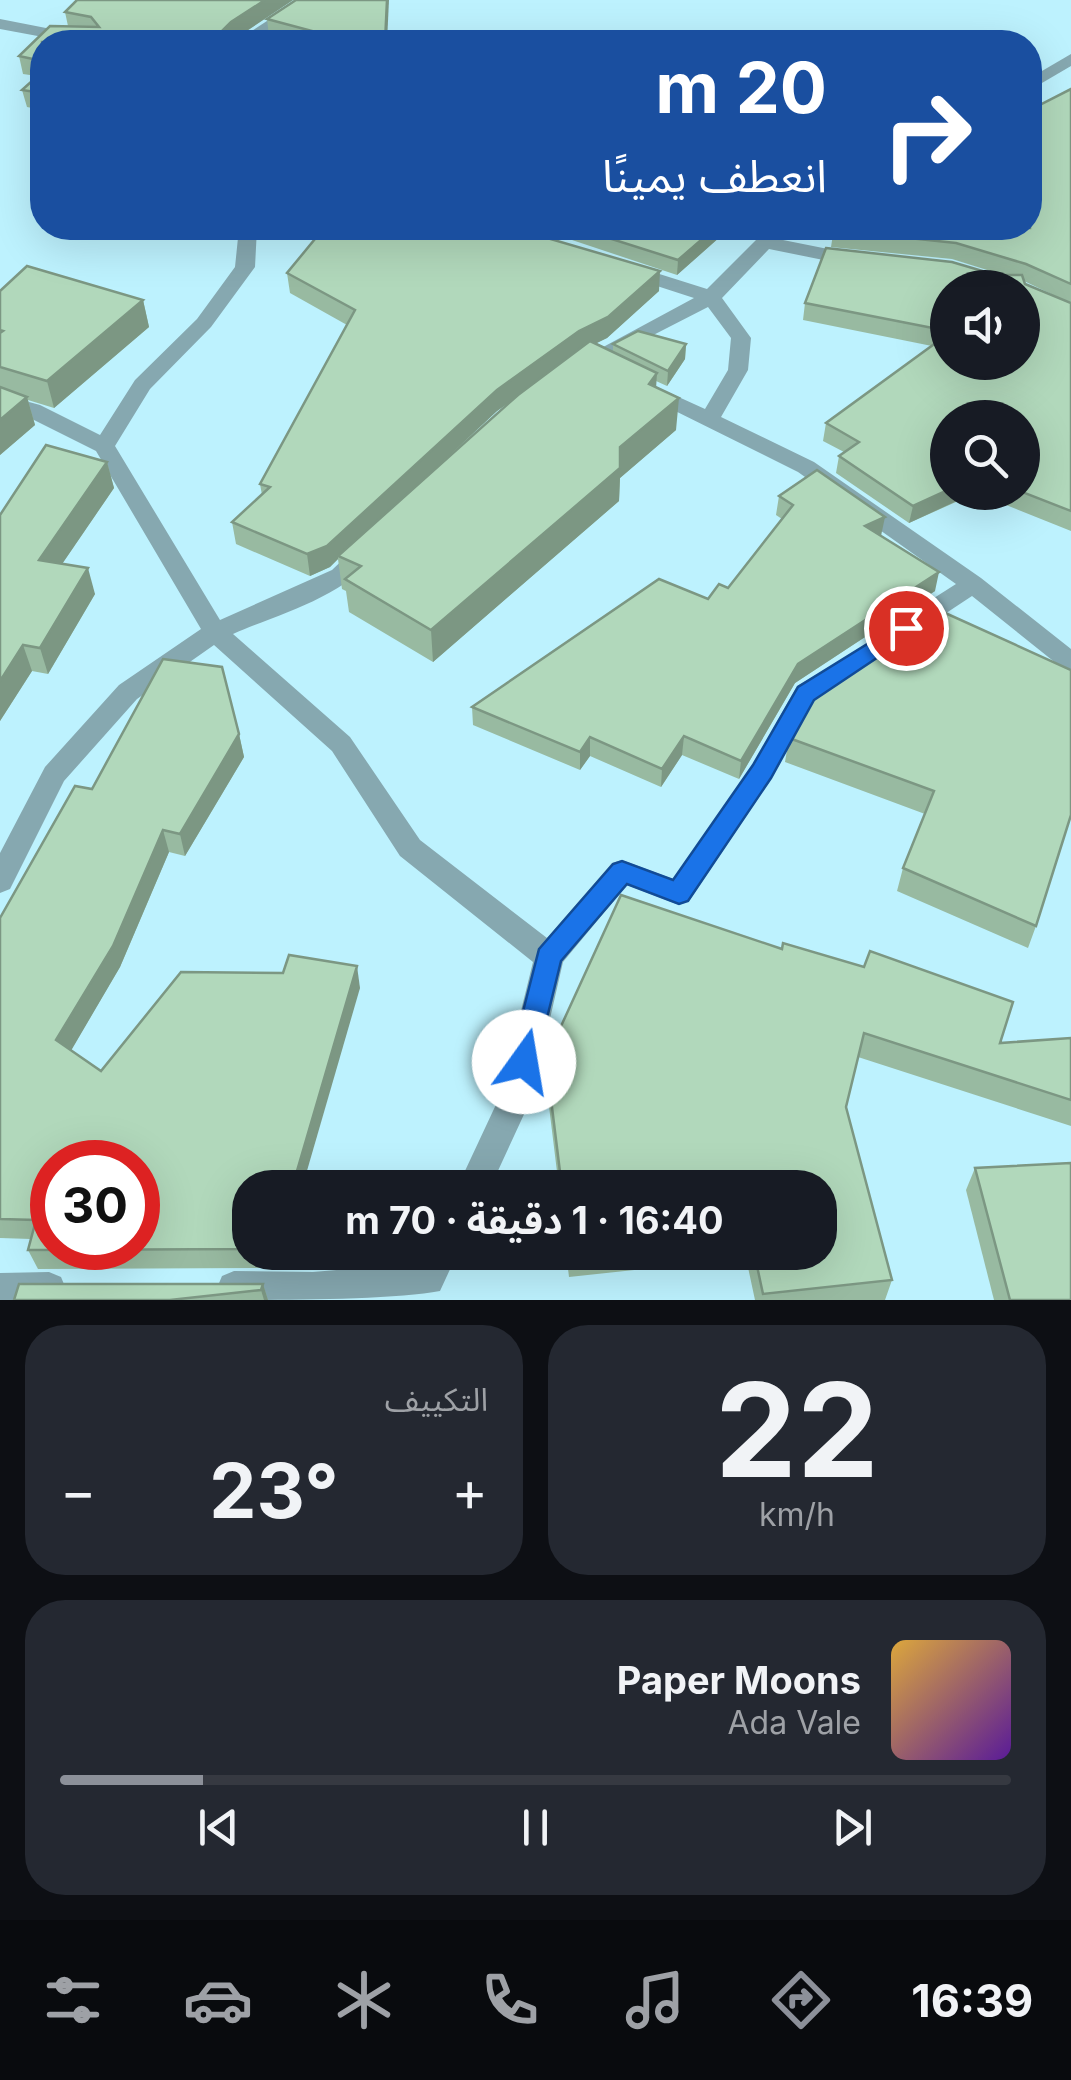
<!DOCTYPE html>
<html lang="ar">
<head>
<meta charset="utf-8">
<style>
	:root { --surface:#171b24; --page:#242831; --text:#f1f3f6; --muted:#9ea1a6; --line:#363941; --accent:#8c9099 }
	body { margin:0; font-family:Inter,"Noto Sans Arabic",sans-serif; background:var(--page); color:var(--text); direction:rtl; height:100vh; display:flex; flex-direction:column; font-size:38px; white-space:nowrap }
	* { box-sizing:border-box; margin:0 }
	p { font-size:32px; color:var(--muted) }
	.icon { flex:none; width:55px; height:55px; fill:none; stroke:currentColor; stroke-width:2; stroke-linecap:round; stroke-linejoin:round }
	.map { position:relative; height:1300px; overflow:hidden; direction:ltr }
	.sheet { display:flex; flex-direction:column; gap:25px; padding:25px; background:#0d0f14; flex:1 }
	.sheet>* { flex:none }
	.top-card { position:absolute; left:30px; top:30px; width:1012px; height:210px; border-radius:40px; box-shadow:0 10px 40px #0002; direction:rtl; background:#1a4fa0; color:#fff; overflow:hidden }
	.tools { position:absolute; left:930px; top:270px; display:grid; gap:20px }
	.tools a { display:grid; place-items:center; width:110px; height:110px; border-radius:50%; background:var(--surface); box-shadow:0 10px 40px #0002; font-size:50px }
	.speed { position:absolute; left:30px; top:1140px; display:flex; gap:20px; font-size:50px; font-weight:700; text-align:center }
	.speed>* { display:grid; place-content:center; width:130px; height:130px; border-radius:50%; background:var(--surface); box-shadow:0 10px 40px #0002; line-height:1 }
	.speed .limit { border:15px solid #d22; background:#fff; color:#111 }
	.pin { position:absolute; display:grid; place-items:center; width:85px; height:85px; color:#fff; margin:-42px; border:5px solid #fff; border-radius:50%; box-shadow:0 2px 10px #0007 }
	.me { position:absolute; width:110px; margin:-55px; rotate:13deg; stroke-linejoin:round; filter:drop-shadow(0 0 8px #0008) }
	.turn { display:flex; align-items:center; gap:35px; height:210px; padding:0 50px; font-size:45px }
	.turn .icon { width:130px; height:130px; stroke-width:2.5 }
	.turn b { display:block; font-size:70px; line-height:85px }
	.big { font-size:75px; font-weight:700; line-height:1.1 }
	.sheet .widget { flex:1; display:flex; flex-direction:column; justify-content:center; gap:15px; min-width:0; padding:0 35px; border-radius:40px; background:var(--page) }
	.sheet .dial { align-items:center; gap:0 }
	.dial b { font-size:130px; line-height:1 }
	.song { display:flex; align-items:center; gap:30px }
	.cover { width:120px; height:120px; border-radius:15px; background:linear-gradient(135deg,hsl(40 70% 55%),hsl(270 70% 35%)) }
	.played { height:10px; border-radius:5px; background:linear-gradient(90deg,var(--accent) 15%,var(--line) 15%) }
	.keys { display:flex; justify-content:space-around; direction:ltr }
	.heat { display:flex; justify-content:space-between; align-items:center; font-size:55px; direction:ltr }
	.sheet .tiles { flex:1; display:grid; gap:25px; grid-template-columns:1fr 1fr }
	.widget:last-child { grid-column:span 2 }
	.trip { position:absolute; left:232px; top:1170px; width:605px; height:100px; border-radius:40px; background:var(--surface); box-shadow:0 10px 40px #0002; font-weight:700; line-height:100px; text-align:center; direction:rtl }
	.menu { display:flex; height:160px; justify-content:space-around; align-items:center; background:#090b0e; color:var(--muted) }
	.menu .icon { width:70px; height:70px }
	.menu .current { color:var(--accent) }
	.menu b { font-size:45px; color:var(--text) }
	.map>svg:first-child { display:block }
</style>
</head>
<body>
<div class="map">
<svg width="1071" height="1300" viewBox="0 0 1071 1300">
	<rect width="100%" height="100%" fill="#bdf2fe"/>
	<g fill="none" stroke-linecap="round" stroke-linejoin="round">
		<g fill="#86a8b0" fill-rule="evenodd">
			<path d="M 299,0 L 318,0 L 253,42 L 235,42 Z"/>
			<path d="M 0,19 L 92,37 L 100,42 L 70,42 L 0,29 Z"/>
			<path d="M 1071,54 L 1071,66 L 1030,90 L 1030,78 Z"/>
			<path d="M 239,228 L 257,228 L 255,267 L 211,327 L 150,389 L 115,446 L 220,620 L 332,570 L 355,548 L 371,548 L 375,554 C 346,597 278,614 233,634 L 350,737 L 420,840 L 547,938 L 612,863 L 622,860 L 673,879 L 753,765 L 797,686 L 847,657 L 860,666 L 815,700 L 771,779 L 689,901 L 679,905 L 627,885 L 563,962 L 532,1097 L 490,1188 L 457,1188 L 500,1096 L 533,962 L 400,856 L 332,751 L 214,645 L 137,699 L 64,781 L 10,889 L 0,893 L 0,853 L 45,767 L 119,685 L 201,629 L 96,451 L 24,415 L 0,408 L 0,394 L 40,405 L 100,435 L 135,380 L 197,319 L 235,267 Z"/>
			<path d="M 768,228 L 787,228 L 778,239 L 858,255 L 868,261 L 858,267 L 769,249 L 722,298 L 751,338 L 748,370 L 721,417 L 814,462 L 981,578 L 1071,649 L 1071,671 L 1062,668 L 972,596 L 919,631 L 901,631 L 898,625 L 901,619 L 956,584 L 798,472 L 643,395 L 639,390 L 650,384 L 705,409 L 728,370 L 731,338 L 708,307 L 585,370 L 578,372 L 568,366 L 694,298 L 620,274 L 620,266 L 634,266 L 707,289 Z"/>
			<path d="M 423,1252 L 458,1252 L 440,1291 C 395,1300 276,1300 222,1300 L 217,1288 L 222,1276 L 234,1271 L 313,1272 L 418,1263 Z"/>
			<path d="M 49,1272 L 61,1277 L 66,1289 L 62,1300 L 0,1300 L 0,1273 Z"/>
		</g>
	</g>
	<g fill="#98baa1" fill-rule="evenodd">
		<path d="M 77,0 L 293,0 L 230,42 L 42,42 L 42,110 L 27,107 L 22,90 L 37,76 L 23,74 L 19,56 L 68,26 L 65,12 Z"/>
		<path d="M 267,19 L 387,42 L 291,42 L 269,36 Z"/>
		<path d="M 1071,89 L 1071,531 L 976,493 L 909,523 L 836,473 L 839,456 L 844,452 L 823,441 L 826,423 L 932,346 L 803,320 L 805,303 L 1003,275 L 952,259 L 831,247 L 834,228 ZM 1024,281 L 1068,302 L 1025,284 ZM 948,288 L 1022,362 L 948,362 ZM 948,418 L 1022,492 L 948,492 Z"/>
		<path d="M 324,228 L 730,228 L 677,275 L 563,237 L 524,231 L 659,291 L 607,338 L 596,343 L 613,351 L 613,344 L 686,344 L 685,359 L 667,386 L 656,381 L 656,387 L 676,430 L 620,478 L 619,501 L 433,662 L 349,612 L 346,591 L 342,589 L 338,559 L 330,567 L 310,576 L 236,544 L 232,522 L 262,495 L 260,484 L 347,325 L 290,293 L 287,273 ZM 510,402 L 431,473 L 497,411 Z"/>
		<path d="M 0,291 L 143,300 L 149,327 L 54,408 L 28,400 L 35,425 L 0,455 Z"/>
		<path d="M 107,462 L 114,488 L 62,564 L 95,594 L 48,674 L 32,671 L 0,721 L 0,515 Z"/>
		<path d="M 779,496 L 881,536 L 935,591 L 795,683 L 739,779 L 682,755 L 661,787 L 590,756 L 580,770 L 473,725 L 472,707 L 708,599 L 728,588 L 782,519 L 776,515 Z"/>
		<path d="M 932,607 L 1036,926 L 1028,948 L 897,891 L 903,868 L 925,814 L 785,762 L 789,738 Z"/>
		<path d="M 239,734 L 244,757 L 185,856 L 169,852 L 120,967 L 71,1050 L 101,1071 L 360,988 L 250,1188 L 250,1252 L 284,1252 L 279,1268 L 38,1269 L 28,1250 L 31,1239 L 0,1238 L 0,918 L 92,789 Z"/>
		<path d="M 621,895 L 1000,1043 L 1071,1038 L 1071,1126 L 858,1057 L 846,1107 L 892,1280 L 885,1300 L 755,1300 L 746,1258 L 569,1277 L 566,1252 L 820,1252 L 820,1188 L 559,1188 L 546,1082 L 546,1059 Z"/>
		<path d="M 975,1168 L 1071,1300 L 994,1300 L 966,1190 Z"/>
		<path d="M 263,1284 L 268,1300 L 14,1300 Z"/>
	</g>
	<g fill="#7c9783">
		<path d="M 265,0 L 293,0 L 230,42 L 211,42 L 231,22 Z"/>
		<path d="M 387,0 L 389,0 L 387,42 L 385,42 Z"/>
		<path d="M 715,228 L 730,228 L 677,275 L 678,260 Z"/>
		<path d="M 660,271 L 659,291 L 607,338 L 579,352 L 497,411 L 340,557 L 338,556 L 338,559 L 330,567 L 310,576 L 307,554 L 497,390 Z"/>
		<path d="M 143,300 L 149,327 L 54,408 L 47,381 Z"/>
		<path d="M 686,344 L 685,359 L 667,386 L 668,371 Z"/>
		<path d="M 657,373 L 655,405 L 649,384 Z"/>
		<path d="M 27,397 L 35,425 L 0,455 L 0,420 Z"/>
		<path d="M 679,398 L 676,430 L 620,478 L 619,501 L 433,662 L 431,630 L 620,447 Z"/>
		<path d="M 107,462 L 114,488 L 47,586 L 39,560 Z"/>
		<path d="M 948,490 L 948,492 L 976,492 L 909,523 L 913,506 Z"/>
		<path d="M 885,517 L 881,536 L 865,526 Z"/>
		<path d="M 88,568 L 95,594 L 48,674 L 40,648 Z"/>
		<path d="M 939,572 L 935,591 L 795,683 L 739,779 L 741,761 L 798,664 Z"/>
		<path d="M 23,645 L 32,671 L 0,721 L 0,681 Z"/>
		<path d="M 239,734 L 244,757 L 185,856 L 180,834 Z"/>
		<path d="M 684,736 L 682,755 L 661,787 L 662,769 Z"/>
		<path d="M 590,737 L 590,756 L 580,770 L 580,752 Z"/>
		<path d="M 163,830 L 169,852 L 120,967 L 65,1061 L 56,1040 Z"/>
		<path d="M 357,966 L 360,988 L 302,1188 L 292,1188 Z"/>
		<path d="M 275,1252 L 284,1252 L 279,1268 Z"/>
		<path d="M 263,1284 L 268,1300 L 264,1300 L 261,1290 Z"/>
	</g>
	<g fill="#b1d8bb" stroke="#7c9783" stroke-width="2.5" fill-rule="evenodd">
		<path d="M 77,0 L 265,0 L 231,22 L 211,42 L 42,42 L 42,61 L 19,56 L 50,26 L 99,27 L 91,17 L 65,12 Z"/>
		<path d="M 296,0 L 387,0 L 385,42 L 353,42 L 267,19 Z"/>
		<path d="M 42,72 L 42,93 L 22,90 Z"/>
		<path d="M 1071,89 L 1071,284 L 1026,264 L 956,243 L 833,230 L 834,228 L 1030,228 L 1030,110 Z"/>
		<path d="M 324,228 L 513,228 L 660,271 L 608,317 L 579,331 L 497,390 L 327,546 L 307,554 L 232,522 L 270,487 L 260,484 L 355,310 L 287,273 Z"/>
		<path d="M 577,228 L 715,228 L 678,260 Z"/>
		<path d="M 826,248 L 952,262 L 996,275 L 1022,275 L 1025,284 L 1071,303 L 1071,511 L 1022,492 L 1022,418 L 948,418 L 948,490 L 913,506 L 839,456 L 859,442 L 826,423 L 948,334 L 948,362 L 1022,362 L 1022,288 L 948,288 L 948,331 L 805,303 Z"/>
		<path d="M 27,266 L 143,300 L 47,381 L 0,367 L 0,333 L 3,331 L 0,330 L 0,291 Z"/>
		<path d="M 638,331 L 686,344 L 668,371 L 613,344 Z"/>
		<path d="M 590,341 L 657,373 L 649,384 L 679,398 L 620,447 L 620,468 L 431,630 L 345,579 L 361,566 L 338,556 L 518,395 Z"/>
		<path d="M 0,387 L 27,397 L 0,420 Z"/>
		<path d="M 46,445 L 107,462 L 39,560 L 88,568 L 40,648 L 23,645 L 0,681 L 0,515 Z"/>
		<path d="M 817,470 L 885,517 L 865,526 L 939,572 L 798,664 L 741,761 L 684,736 L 662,769 L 590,737 L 580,752 L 472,707 L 659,579 L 708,599 L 719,584 L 728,588 L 793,505 L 779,496 Z"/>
		<path d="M 932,607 L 1071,670 L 1071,815 L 1036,926 L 903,868 L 934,791 L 789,738 L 822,679 Z"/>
		<path d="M 163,659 L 222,667 L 239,734 L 180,834 L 163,830 L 113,946 L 56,1040 L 101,1071 L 181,972 L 283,973 L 289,955 L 357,966 L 292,1188 L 250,1188 L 250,1249 L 28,1250 L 36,1220 L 0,1219 L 0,918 L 75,786 L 92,789 ZM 52,1162 L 138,1162 L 138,1248 L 52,1248 Z"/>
		<path d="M 621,895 L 782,949 L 783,943 L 864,967 L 870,951 L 1013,1002 L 1000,1043 L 1071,1038 L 1071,1100 L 864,1033 L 846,1107 L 892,1280 L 763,1294 L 754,1252 L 820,1252 L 820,1188 L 562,1188 L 546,1059 Z"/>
		<path d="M 1071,1163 L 1071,1300 L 1010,1300 L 975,1168 Z"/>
		<path d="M 570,1252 L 604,1252 L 570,1256 Z"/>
		<path d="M 19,1284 L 263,1284 L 261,1290 L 170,1300 L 14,1300 Z"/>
	</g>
	<path fill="#1a73e8" stroke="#114b97" stroke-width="2.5" d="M 906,620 L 917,628 L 914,633 L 814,700 L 771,778 L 688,901 L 679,904 L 627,884 L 561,961 L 534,1071 L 524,1074 L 514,1071 L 510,1062 L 539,949 L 613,864 L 622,861 L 673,880 L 753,765 L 798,687 Z"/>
</svg>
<div class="tools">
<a><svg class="icon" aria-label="sound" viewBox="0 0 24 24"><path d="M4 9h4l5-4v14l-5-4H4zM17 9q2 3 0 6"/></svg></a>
<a><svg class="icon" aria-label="search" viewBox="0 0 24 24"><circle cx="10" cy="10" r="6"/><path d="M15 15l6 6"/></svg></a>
</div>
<div class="speed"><div class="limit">30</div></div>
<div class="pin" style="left:906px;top:628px;background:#d93025"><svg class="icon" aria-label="arrive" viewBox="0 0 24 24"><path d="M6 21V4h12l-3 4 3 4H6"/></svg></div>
<svg class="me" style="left:524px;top:1062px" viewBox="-20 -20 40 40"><circle r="19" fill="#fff"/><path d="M0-13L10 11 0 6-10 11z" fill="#1a73e8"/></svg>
<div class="trip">16:40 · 1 دقيقة · 70 m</div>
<div class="top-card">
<div class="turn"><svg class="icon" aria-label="right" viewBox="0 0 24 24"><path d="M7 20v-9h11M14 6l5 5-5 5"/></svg><div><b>20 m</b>انعطف يمينًا</div></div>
</div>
</div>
<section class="sheet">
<div class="tiles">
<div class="widget dial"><b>22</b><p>km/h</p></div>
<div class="widget"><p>التكييف</p>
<div class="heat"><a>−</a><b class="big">23°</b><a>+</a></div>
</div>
<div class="widget">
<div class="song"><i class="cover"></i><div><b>Paper Moons</b><p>Ada Vale</p></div></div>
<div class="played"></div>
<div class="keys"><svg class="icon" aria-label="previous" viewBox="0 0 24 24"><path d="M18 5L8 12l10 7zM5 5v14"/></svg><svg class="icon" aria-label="pause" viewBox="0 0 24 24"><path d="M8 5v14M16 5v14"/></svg><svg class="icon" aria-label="next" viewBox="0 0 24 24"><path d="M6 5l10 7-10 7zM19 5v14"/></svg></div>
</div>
</div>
</section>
<nav class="menu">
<b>16:39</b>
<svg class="icon current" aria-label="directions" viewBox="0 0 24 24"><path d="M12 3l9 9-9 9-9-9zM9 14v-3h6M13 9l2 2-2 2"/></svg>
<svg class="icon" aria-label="music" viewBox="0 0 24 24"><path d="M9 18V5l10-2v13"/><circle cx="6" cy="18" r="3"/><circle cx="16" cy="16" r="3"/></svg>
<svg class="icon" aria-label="phone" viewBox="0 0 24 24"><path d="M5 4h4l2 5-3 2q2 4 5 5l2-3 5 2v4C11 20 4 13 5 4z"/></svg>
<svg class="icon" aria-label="climate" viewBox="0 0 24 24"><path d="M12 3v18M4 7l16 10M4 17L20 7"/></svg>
<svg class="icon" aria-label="car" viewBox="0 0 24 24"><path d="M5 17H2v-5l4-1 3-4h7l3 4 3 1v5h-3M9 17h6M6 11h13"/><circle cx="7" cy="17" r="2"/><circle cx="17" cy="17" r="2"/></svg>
<svg class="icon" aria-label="filters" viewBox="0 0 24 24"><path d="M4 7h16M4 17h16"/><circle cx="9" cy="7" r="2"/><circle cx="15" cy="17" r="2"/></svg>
</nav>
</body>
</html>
